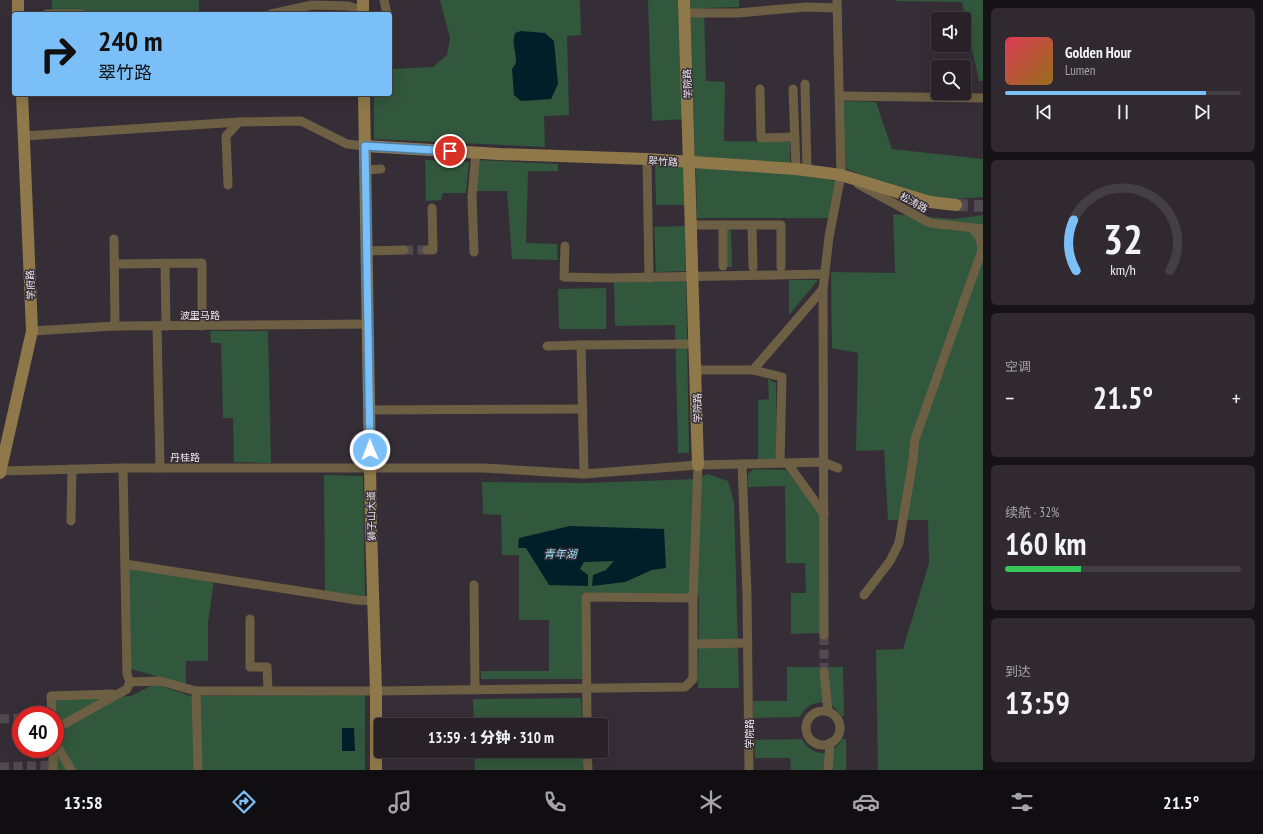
<!DOCTYPE html>
<html lang="zh">
<head>
<meta charset="utf-8">
<style>
	:root { --surface:#282228; --page:#302a30; --text:#f1f3f6; --muted:#a5a4a8; --line:#443f45; --accent:#7abff8 }
	body { margin:0; font-family:"PT Sans Narrow","Noto Sans SC",sans-serif; background:var(--page); color:var(--text); height:100vh; display:flex; flex-direction:column; font-size:15px; white-space:nowrap }
	* { box-sizing:border-box; margin:0 }
	p { font-size:13px; color:var(--muted) }
	.icon { flex:none; width:22px; height:22px; fill:none; stroke:currentColor; stroke-width:2; stroke-linecap:round; stroke-linejoin:round }
	.map { position:relative; flex:1; overflow:hidden }
	.sheet { display:flex; flex-direction:column; gap:8px; padding:8px; background:#161316; width:280px }
	.sheet>* { flex:none }
	.hud { position:absolute; left:12px; top:12px; width:380px; height:84px; border-radius:4px; box-shadow:0 4px 16px #0002,0 0 0 1px var(--line); background:#7abff8; color:#111; overflow:hidden }
	.buttons { position:absolute; left:931px; top:12px; display:grid; gap:8px }
	.buttons a { display:grid; place-items:center; width:40px; height:40px; border-radius:4px; background:var(--surface); box-shadow:0 4px 16px #0002,0 0 0 1px var(--line); font-size:20px }
	.speed { position:absolute; left:12px; top:706px; display:flex; gap:8px; font-size:20px; font-weight:700; text-align:center }
	.speed>* { display:grid; place-content:center; width:52px; height:52px; border-radius:50%; background:var(--surface); box-shadow:0 4px 16px #0002,0 0 0 1px var(--line); line-height:1 }
	.speed .limit { border:6px solid #d22; background:#fff; color:#111 }
	.pin { position:absolute; display:grid; place-items:center; width:34px; height:34px; color:#fff; margin:-17px; border:2px solid #fff; border-radius:50%; box-shadow:0 1px 4px #0007 }
	.me { position:absolute; width:44px; margin:-22px; rotate:359deg; stroke-linejoin:round; filter:drop-shadow(0 0 3px #0008) }
	.turn { display:flex; align-items:center; gap:14px; height:84px; padding:0 20px; font-size:18px }
	.turn .icon { width:52px; height:52px; stroke-width:2.5 }
	.turn b { display:block; font-size:28px; line-height:34px }
	.big { font-size:30px; font-weight:800; line-height:1.1 }
	.sheet .widget { flex:1; display:flex; flex-direction:column; justify-content:center; gap:6px; min-width:0; padding:0 14px; border-radius:6px; background:var(--page) }
	.sheet .dial { align-items:center; gap:0 }
	.dial svg { height:104px; overflow:visible; fill:none; stroke:var(--line); stroke-width:7; stroke-linecap:round; text-anchor:middle }
	.dial text { fill:var(--text); stroke:none }
	.song { display:flex; align-items:center; gap:12px }
	.cover { width:48px; height:48px; border-radius:6px; background:linear-gradient(135deg,hsl(350 70% 55%),hsl(40 70% 35%)) }
	.played { height:4px; border-radius:2px; background:linear-gradient(90deg,var(--accent) 85%,var(--line) 85%) }
	.keys { display:flex; justify-content:space-around; direction:ltr }
	.heat { display:flex; justify-content:space-between; align-items:center; font-size:22px; direction:ltr }
	.charge { height:6px; border-radius:3px; background:linear-gradient(90deg,#34c759 32%,var(--line) 0) }
	.trip { position:absolute; left:374px; top:718px; width:234px; height:40px; border-radius:4px; background:var(--surface); box-shadow:0 4px 16px #0002,0 0 0 1px var(--line); font-weight:800; line-height:40px; text-align:center }
	.dock { display:flex; height:64px; justify-content:space-around; align-items:center; background:#100e10; color:var(--muted) }
	.dock .icon { width:28px; height:28px }
	.dock .selected { color:var(--accent) }
	.dock b { font-size:18px; color:var(--text) }
	main { display:flex; flex:1; min-height:0 }
	.map>svg:first-child { display:block }
</style>
</head>
<body>
<main>
<div class="map">
<svg width="983" height="770" viewBox="0 0 983 770">
	<rect width="100%" height="100%" fill="#362e36"/>
	<g fill="#31573c">
		<rect x="52" y="0" width="147" height="12"/>
		<path d="M 440,0 L 580,0 L 581,35 L 567,36 L 569,115 L 544,116 L 545,147 L 374,139 L 374,94 L 390,94 L 390,69 L 433,67 L 447,55 L 450,38 Z"/>
		<path d="M 648,0 L 681,0 L 686,119 L 652,121 Z"/>
		<path d="M 690,0 L 739,0 L 739,7 L 704,8 L 706,81 L 725,82 L 724,141 L 790,142 L 790,163 L 695,158 Z"/>
		<path d="M 896,0 L 983,0 L 983,81 L 979,81 L 962,2 L 896,1 Z"/>
		<path d="M 840,101 L 876,102 L 892,149 L 983,159 L 983,197 L 940,200 L 906,191 L 841,167 Z"/>
		<path d="M 425,160 L 469,162 L 466,193 L 443,193 L 441,200 L 426,201 Z"/>
		<path d="M 478,160 L 558,164 L 558,171 L 528,171 L 526,243 L 557,244 L 558,260 L 512,259 L 507,191 L 475,191 Z"/>
		<path d="M 655,164 L 686,166 L 687,205 L 656,205 Z"/>
		<path d="M 696,168 L 792,174 L 836,181 L 831,218 L 697,218 Z"/>
		<path d="M 893,214 L 954,219 L 983,215 L 983,770 L 878,770 L 876,650 L 903,649 L 929,563 L 928,520 L 888,520 L 884,450 L 856,451 L 858,353 L 832,348 L 831,272 L 895,273 Z"/>
		<path d="M 685,226 L 686,271 L 656,272 L 654,227 Z"/>
		<path d="M 726,229 L 731,229 L 732,267 L 726,267 Z"/>
		<path d="M 686,280 L 689,453 L 678,453 L 675,325 L 615,326 L 614,282 Z"/>
		<path d="M 789,280 L 818,280 L 789,315 Z"/>
		<path d="M 606,288 L 606,329 L 559,329 L 558,289 Z"/>
		<path d="M 210,331 L 268,331 L 271,463 L 234,462 L 233,418 L 223,418 L 221,343 L 211,343 Z"/>
		<path d="M 768,379 L 776,383 L 777,459 L 758,460 L 758,400 L 769,399 Z"/>
		<path d="M 754,469 L 786,470 L 820,514 L 821,633 L 791,634 L 791,593 L 806,593 L 805,563 L 786,563 L 785,486 L 748,487 L 748,474 Z"/>
		<path d="M 708,474 L 728,481 L 734,502 L 739,688 L 698,688 L 699,595 L 582,593 L 583,679 L 481,679 L 481,671 L 549,671 L 549,620 L 519,620 L 519,555 L 502,555 L 501,515 L 483,514 L 482,482 L 585,483 L 696,479 Z"/>
		<path d="M 324,475 L 363,476 L 365,597 L 325,591 Z"/>
		<path d="M 128,567 L 214,580 L 208,623 L 208,661 L 186,661 L 186,685 L 128,668 Z"/>
		<path d="M 787,667 L 843,667 L 844,716 L 841,716 C 832,698 809,698 800,717 L 753,718 L 753,701 L 787,701 Z"/>
		<path d="M 155,684 L 191,696 L 365,695 L 365,770 L 57,770 L 55,699 L 131,696 Z"/>
		<path d="M 581,698 L 582,725 L 474,725 L 473,699 Z"/>
		<path d="M 802,739 C 812,757 832,758 842,739 L 846,739 L 846,770 L 791,770 L 790,758 L 755,758 L 754,740 Z"/>
		<path d="M 474,751 L 583,751 L 583,770 L 475,770 Z"/>
	</g>
	<g fill="#011f29">
		<path d="M 521,31 L 545,33 L 554,41 L 558,84 L 551,99 L 521,101 L 514,95 L 512,69 C 519,62 515,55 514,46 C 513,42 514,37 515,33 Z"/>
		<path d="M 570,526 L 664,529 L 666,568 L 652,570 L 625,582 L 592,586 L 593,575 L 606,570 L 614,561 L 584,562 L 580,569 L 588,575 L 588,586 L 549,585 L 526,548 L 518,548 L 519,538 Z"/>
		<path d="M 342,728 L 354,728 L 355,751 L 342,751 Z"/>
	</g>
	<g fill="none" stroke-linecap="round" stroke-linejoin="round">
		<g stroke="#514a51" stroke-width="9" stroke-dasharray="9 4.5" stroke-linecap="butt">
			<path d="M 404,250 L 427,250"/>
			<path d="M 824,672 L 824,635"/>
			<path d="M 0,719 L 21,718"/>
			<path d="M 0,767 L 53,765"/>
		</g>
		<path stroke="#514a51" stroke-width="12" stroke-dasharray="12 6" stroke-linecap="butt" d="M 956,205 L 983,206"/>
		<g stroke="#6d5f43" stroke-width="9">
			<path d="M 384,0 L 387,14"/>
			<path d="M 685,13 L 737,13 L 806,7 L 837,8"/>
			<path d="M 47,14 L 81,14"/>
			<path d="M 271,14 L 312,5 L 348,6 L 363,10"/>
			<path d="M 805,84 L 807,170"/>
			<path d="M 760,89 L 761,138 L 795,137"/>
			<path d="M 793,89 L 796,169"/>
			<path d="M 840,96 L 983,98"/>
			<path d="M 24,136 L 239,122 L 301,121 L 347,144 L 365,146"/>
			<path d="M 647,159 L 649,278"/>
			<path d="M 365,170 L 381,169"/>
			<path d="M 858,184 L 930,223 L 983,229"/>
			<path d="M 228,185 L 226,136 L 239,122"/>
			<path d="M 691,225 L 781,225 L 781,267"/>
			<path d="M 723,225 L 723,266"/>
			<path d="M 752,225 L 753,267"/>
			<path d="M 114,239 L 115,326"/>
			<path d="M 565,246 L 564,277 L 608,278 L 825,274"/>
			<path d="M 427,250 L 433,250 L 432,208"/>
			<path d="M 367,251 L 404,250"/>
			<path d="M 474,252 L 472,197 L 476,152"/>
			<path d="M 165,263 L 166,326"/>
			<path d="M 114,264 L 202,263 L 202,326"/>
			<path d="M 823,289 L 824,635"/>
			<path d="M 157,326 L 160,468"/>
			<path d="M 32,331 L 115,326 L 368,324"/>
			<path d="M 547,346 L 581,345"/>
			<path d="M 696,370 L 753,370 L 823,289 L 829,237 L 841,175 L 837,0"/>
			<path d="M 753,370 L 782,377 L 780,463"/>
			<path d="M 369,410 L 583,409"/>
			<path d="M 742,464 L 747,594 L 749,770"/>
			<path d="M 788,464 L 824,514"/>
			<path d="M 1,471 L 123,468 L 483,468 L 584,474 L 698,465 L 823,462 L 838,468"/>
			<path d="M 584,474 L 581,345 L 695,344"/>
			<path d="M 71,521 L 72,469"/>
			<path d="M 125,564 L 357,600 L 374,601"/>
			<path d="M 474,585 L 475,690"/>
			<path d="M 864,595 L 890,561 L 899,543 L 913,460 L 915,439 L 982,250 L 980,238 L 972,228"/>
			<path d="M 250,619 L 250,667 L 267,667 L 268,691"/>
			<path d="M 693,644 L 748,643"/>
			<path d="M 824,672 L 828,711"/>
			<path d="M 130,682 L 160,681 L 196,691 L 376,691 L 685,687 L 693,679 L 693,598 L 698,465"/>
			<path d="M 196,691 L 198,770"/>
			<circle cx="823" cy="728" r="17"/>
			<path d="M 52,715 L 51,696 L 112,694"/>
			<path d="M 587,725 L 586,597 L 693,598"/>
			<path d="M 55,729 L 127,689 L 130,682 L 127,674 L 123,468"/>
			<path d="M 55,742 L 71,770"/>
			<path d="M 53,749 L 53,770"/>
			<path d="M 587,751 L 588,770"/>
			<path d="M 828,770 L 830,743"/>
		</g>
		<g stroke="#8f794b" stroke-width="12">
			<path d="M 18,0 L 18,14"/>
			<path d="M 363,0 L 363,14"/>
			<path d="M 684,0 L 698,465"/>
			<path d="M 364,94 L 371,527 L 376,691 L 376,770"/>
			<path d="M 365,146 L 499,154 L 647,159 L 796,169 L 841,175 L 930,202 L 956,205"/>
			<path d="M 0,473 L 32,331 L 22,94"/>
		</g>
	</g>
	<g fill="none" stroke-linecap="round" stroke-linejoin="round">
		<defs>
			<path id="route" d="M 370,450 L 365,146 L 450,151"/>
		</defs>
		<use href="#route" stroke="#4f7ca1" stroke-width="10"/>
		<use href="#route" stroke="#7abff8" stroke-width="7"/>
	</g>
	<g text-anchor="middle" stroke-width="3" stroke-linejoin="round" paint-order="stroke">
		<g font-size="10" fill="#ede8ed" stroke="#362e36">
			<text transform="translate(687 84) rotate(-92)" y="4">学院路</text>
			<text transform="translate(663 161) rotate(4)" y="4">翠竹路</text>
			<text transform="translate(914 202) rotate(28)" y="4">松涛路</text>
			<text transform="translate(30 285) rotate(-92)" y="4">学府路</text>
			<text x="200" y="319">波里马路</text>
			<text transform="translate(697 408) rotate(-91)" y="4">学院路</text>
			<text x="185" y="461">丹桂路</text>
			<text transform="translate(371 516) rotate(-91)" y="4">狮子山大道</text>
			<text transform="translate(749 734) rotate(-90)" y="4">学院路</text>
		</g>
		<g font-size="11" font-style="italic" fill="#99dff9" stroke="#362e36">
			<text x="560" y="558">青年湖</text>
		</g>
	</g>
</svg>
<div class="buttons">
<a><svg class="icon" aria-label="sound" viewBox="0 0 24 24"><path d="M4 9h4l5-4v14l-5-4H4zM17 9q2 3 0 6"/></svg></a>
<a><svg class="icon" aria-label="search" viewBox="0 0 24 24"><circle cx="10" cy="10" r="6"/><path d="M15 15l6 6"/></svg></a>
</div>
<div class="speed"><div class="limit">40</div></div>
<div class="pin" style="left:450px;top:151px;background:#d93025"><svg class="icon" aria-label="arrive" viewBox="0 0 24 24"><path d="M6 21V4h12l-3 4 3 4H6"/></svg></div>
<svg class="me" style="left:370px;top:450px" viewBox="-20 -20 40 40"><circle r="17" fill="#7abff8" stroke="#fff" stroke-width="3"/><path d="M0-11L8 9 0 5-8 9z" fill="#fff"/></svg>
<div class="trip">13:59 · 1 分钟 · 310 m</div>
<div class="hud">
<div class="turn"><svg class="icon" aria-label="right" viewBox="0 0 24 24"><path d="M7 20v-9h11M14 6l5 5-5 5"/></svg><div><b>240 m</b>翠竹路</div></div>
</div>
</div>
<section class="sheet">
<div class="widget">
<div class="song"><i class="cover"></i><div><b>Golden Hour</b><p>Lumen</p></div></div>
<div class="played"></div>
<div class="keys"><svg class="icon" aria-label="previous" viewBox="0 0 24 24"><path d="M18 5L8 12l10 7zM5 5v14"/></svg><svg class="icon" aria-label="pause" viewBox="0 0 24 24"><path d="M8 5v14M16 5v14"/></svg><svg class="icon" aria-label="next" viewBox="0 0 24 24"><path d="M6 5l10 7-10 7zM19 5v14"/></svg></div>
</div>
<div class="widget dial"><svg viewBox="0 0 100 80">
<path d="M14 69A42 42 0 1 1 86 69"/>
<path d="M14 69A42 42 0 0 1 12 30" stroke="#7abff8"/>
<text x="50" y="56" font-size="32" font-weight="700">32</text>
<text x="50" y="72" font-size="11">km/h</text>
</svg></div>
<div class="widget"><p>空调</p>
<div class="heat"><a>−</a><b class="big">21.5°</b><a>+</a></div>
</div>
<div class="widget"><p>续航 · 32%</p><b class="big">160 km</b><div class="charge"></div></div>
<div class="widget"><p>到达</p><b class="big">13:59</b></div>
</section>
</main>
<nav class="dock">
<b>13:58</b>
<svg class="icon selected" aria-label="directions" viewBox="0 0 24 24"><path d="M12 3l9 9-9 9-9-9zM9 14v-3h6M13 9l2 2-2 2"/></svg>
<svg class="icon" aria-label="music" viewBox="0 0 24 24"><path d="M9 18V5l10-2v13"/><circle cx="6" cy="18" r="3"/><circle cx="16" cy="16" r="3"/></svg>
<svg class="icon" aria-label="phone" viewBox="0 0 24 24"><path d="M5 4h4l2 5-3 2q2 4 5 5l2-3 5 2v4C11 20 4 13 5 4z"/></svg>
<svg class="icon" aria-label="climate" viewBox="0 0 24 24"><path d="M12 3v18M4 7l16 10M4 17L20 7"/></svg>
<svg class="icon" aria-label="car" viewBox="0 0 24 24"><path d="M5 17H2v-5l4-1 3-4h7l3 4 3 1v5h-3M9 17h6M6 11h13"/><circle cx="7" cy="17" r="2"/><circle cx="17" cy="17" r="2"/></svg>
<svg class="icon" aria-label="filters" viewBox="0 0 24 24"><path d="M4 7h16M4 17h16"/><circle cx="9" cy="7" r="2"/><circle cx="15" cy="17" r="2"/></svg>
<b>21.5°</b>
</nav>
</body>
</html>
